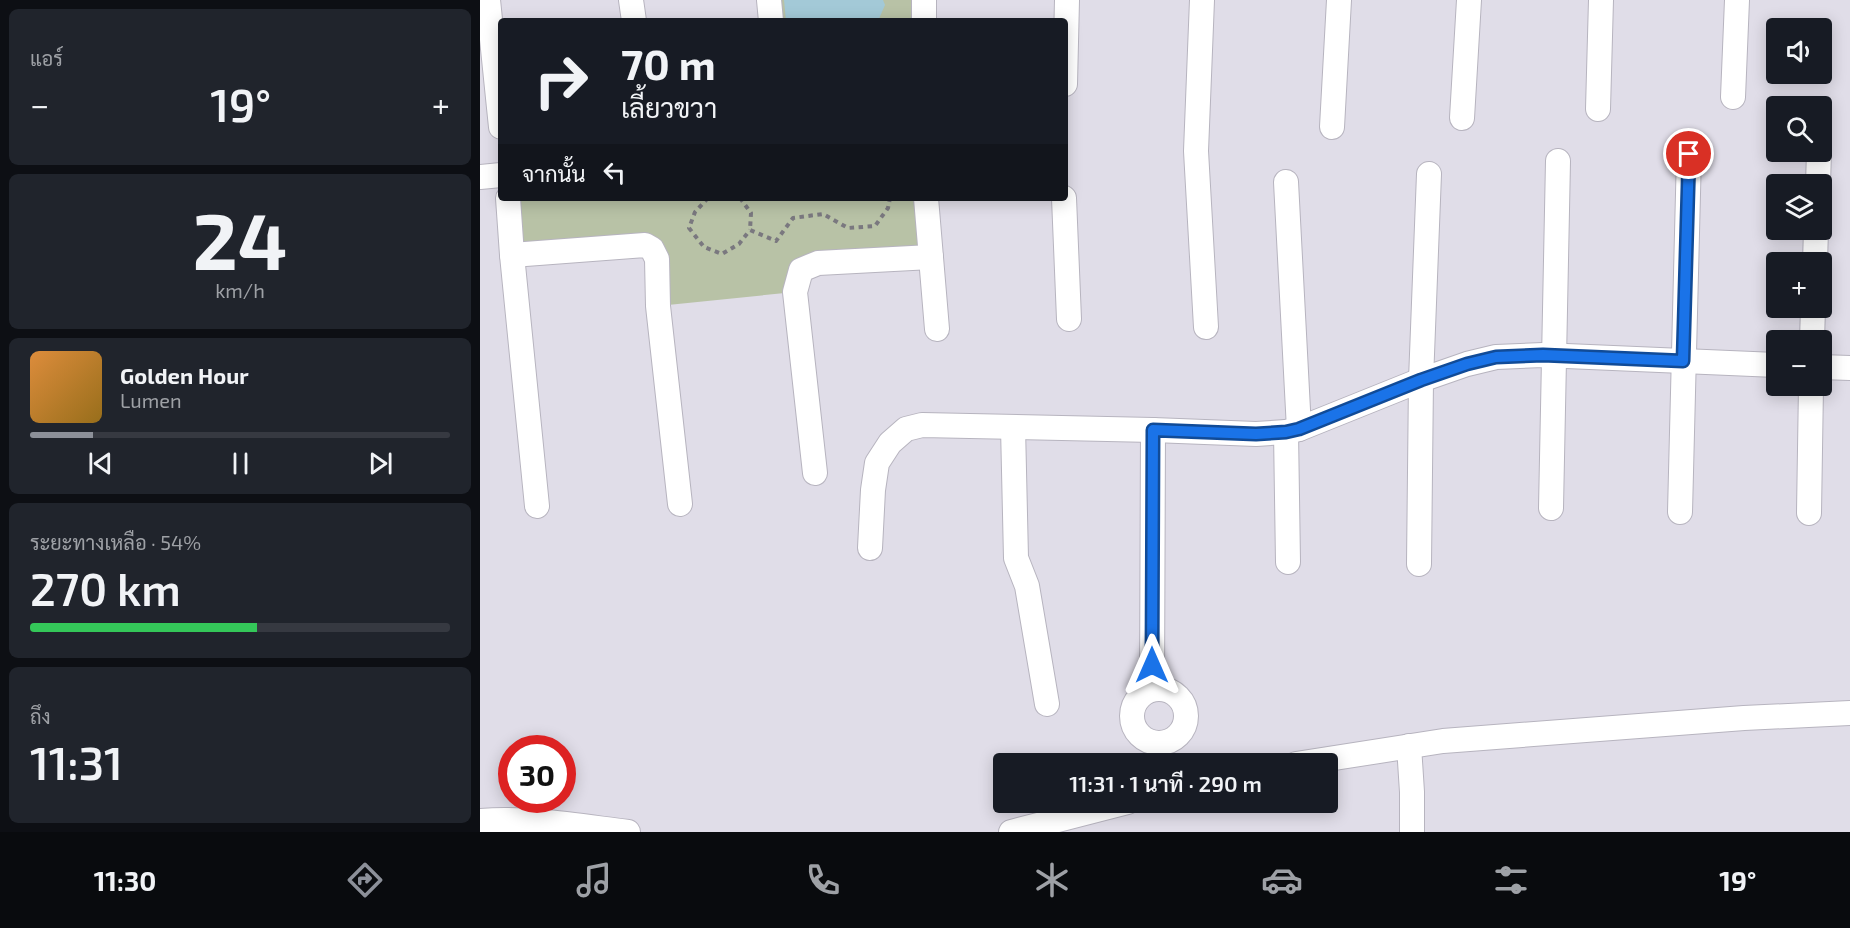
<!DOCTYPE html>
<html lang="th">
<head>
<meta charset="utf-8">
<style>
	:root { --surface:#171b24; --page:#20242c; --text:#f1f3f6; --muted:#9ea1a6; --line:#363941; --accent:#8c9099 }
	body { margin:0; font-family:"Exo 2",Sarabun,sans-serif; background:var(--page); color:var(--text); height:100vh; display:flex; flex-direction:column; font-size:22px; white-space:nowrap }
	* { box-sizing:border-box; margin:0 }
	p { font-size:20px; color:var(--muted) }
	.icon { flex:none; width:33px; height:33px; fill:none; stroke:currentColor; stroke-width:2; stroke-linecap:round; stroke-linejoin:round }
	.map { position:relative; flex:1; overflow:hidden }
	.side { display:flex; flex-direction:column; gap:9px; padding:9px; background:#0d0f14; width:480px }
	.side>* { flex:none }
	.banner { position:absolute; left:18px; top:18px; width:570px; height:183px; border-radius:6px; box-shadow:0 3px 15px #0003; background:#171b24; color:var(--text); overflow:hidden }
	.fabs { position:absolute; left:1286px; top:18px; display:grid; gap:12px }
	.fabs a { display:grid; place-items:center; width:66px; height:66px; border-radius:6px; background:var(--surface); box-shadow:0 3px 15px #0003; font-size:30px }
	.speed { position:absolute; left:18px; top:735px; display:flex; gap:12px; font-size:30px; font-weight:700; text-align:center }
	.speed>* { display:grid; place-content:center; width:78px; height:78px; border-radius:50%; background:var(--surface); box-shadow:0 3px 15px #0003; line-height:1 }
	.speed .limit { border:9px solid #d22; background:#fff; color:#111 }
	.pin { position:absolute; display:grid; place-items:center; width:51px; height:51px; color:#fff; margin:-26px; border:3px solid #fff; border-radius:50%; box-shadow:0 2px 6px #0007 }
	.me { position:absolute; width:66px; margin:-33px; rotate:0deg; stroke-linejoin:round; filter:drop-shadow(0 0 4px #0008) }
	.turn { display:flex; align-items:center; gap:21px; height:126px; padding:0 24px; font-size:27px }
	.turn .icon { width:78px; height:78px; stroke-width:2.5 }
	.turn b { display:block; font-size:42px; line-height:51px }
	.then { display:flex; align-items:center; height:57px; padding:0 24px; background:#0003; gap:12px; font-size:22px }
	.big { font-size:45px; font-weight:600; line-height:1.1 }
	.side .card { flex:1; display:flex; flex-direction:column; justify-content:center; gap:9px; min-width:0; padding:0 21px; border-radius:9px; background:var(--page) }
	.side .dial { align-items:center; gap:0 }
	.dial b { font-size:78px; line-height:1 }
	.song { display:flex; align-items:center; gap:18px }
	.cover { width:72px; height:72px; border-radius:9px; background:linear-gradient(135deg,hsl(30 70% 55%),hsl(40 70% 35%)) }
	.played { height:6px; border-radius:3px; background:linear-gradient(90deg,var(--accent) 15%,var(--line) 15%) }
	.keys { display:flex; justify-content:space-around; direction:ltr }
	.heat { display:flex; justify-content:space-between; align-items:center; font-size:33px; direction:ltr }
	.charge { height:9px; border-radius:4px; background:linear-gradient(90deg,#34c759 54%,var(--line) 0) }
	.trip { position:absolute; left:513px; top:753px; width:345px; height:60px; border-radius:6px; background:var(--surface); box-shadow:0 3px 15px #0003; font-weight:600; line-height:60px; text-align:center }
	.menu { display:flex; height:96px; justify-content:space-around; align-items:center; background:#090b0e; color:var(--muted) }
	.menu .icon { width:42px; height:42px }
	.menu .active { color:var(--accent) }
	.menu b { font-size:27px; color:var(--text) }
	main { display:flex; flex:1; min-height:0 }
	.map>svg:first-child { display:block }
</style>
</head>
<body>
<main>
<section class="side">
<div class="card"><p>แอร์</p>
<div class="heat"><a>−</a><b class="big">19°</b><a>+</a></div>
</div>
<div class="card dial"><b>24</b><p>km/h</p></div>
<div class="card">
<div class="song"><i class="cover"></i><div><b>Golden Hour</b><p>Lumen</p></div></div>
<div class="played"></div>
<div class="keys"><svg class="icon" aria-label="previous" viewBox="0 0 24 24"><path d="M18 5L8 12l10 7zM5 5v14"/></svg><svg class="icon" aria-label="pause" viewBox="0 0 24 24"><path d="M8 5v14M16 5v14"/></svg><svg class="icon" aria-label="next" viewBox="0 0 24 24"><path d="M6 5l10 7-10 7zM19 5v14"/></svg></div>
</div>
<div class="card"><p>ระยะทางเหลือ · 54%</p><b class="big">270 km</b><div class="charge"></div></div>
<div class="card"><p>ถึง</p><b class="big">11:31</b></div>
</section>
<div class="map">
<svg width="1370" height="832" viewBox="0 0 1370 832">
	<rect width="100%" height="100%" fill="#e0dde8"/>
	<g fill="#b8c2a6">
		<path d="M 289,0 L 444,0 L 444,21 L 291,21 Z"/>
		<path d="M 27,198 L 446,198 L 451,257 L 312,268 L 315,292 L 178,306 L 171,246 L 31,267 Z"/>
	</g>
	<path fill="#a3c9d7" d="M 304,0 L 403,0 L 405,5 L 398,21 L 306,21 Z"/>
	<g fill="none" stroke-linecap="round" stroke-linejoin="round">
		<defs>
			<g id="street">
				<path d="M 8,0 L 21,127"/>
				<path d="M 151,0 L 154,21"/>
				<path d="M 289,0 L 291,21"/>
				<path d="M 722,0 L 716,151 L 726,327"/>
				<path d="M 444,21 L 444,0"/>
				<path d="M 585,84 L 587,0"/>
				<path d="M 1253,97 L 1257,0"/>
				<path d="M 1118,109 L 1121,0"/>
				<path d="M 982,118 L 989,0"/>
				<path d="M 852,127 L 859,0"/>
				<path d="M 0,177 L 21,175"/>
				<path d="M 806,182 L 819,429"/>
				<path d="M 1338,184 L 1339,152"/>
				<path d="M 28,198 L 32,255 L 57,506"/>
				<path d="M 446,198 L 457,329"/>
				<path d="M 584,198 L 589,319"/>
				<path d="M 32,255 L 165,245 L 172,249 L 177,259 L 178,306 L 200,504"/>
				<path d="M 1335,262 L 1336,230"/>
				<path d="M 1332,340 L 1333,308"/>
				<path d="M 1341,367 L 1370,368"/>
				<path d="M 533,427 L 536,558 L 547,586 L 567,704"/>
				<path d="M 673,430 L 776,434 L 806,432 L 819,429 L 941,380 L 987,364 L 1016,357 L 1063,355 L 1296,365"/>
				<path d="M 806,432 L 808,562"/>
				<path d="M 335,473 L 315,292 L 321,270 L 338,263 L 451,257"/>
				<path d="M 1071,508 L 1078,161"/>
				<path d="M 1200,512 L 1209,154"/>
				<path d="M 1329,513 L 1331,386"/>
				<path d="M 390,548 L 393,490 L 397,463 L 410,443 L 426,429 L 442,425 L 673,430 L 672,689"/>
				<path d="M 939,564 L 941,380 L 949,174"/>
				<circle cx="679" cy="716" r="27"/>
				<path d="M 929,746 L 932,792 L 932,832"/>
				<path d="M 816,764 L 963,741 L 1264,718 L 1370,713"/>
				<path d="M 0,821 C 49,817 99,826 148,832"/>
				<path d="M 531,832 L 648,802"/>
			</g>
		</defs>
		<use href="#street" stroke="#b7b4bf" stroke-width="26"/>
		<g stroke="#7a787f" stroke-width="4" stroke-dasharray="4.5 4.5" stroke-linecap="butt">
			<path d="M 228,198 L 215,212 L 209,228 L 224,247 L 242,254 L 259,244 L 270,230"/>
			<path d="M 260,198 L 271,213 L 270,230 L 296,241 L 313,218 L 343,214 L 368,228 L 395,226 L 408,208 L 410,198"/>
		</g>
		<use href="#street" stroke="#fff" stroke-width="24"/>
	</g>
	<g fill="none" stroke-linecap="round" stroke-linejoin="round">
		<defs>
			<path id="route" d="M 672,665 L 673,430 L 776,434 L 806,432 L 819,429 L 941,380 L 987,364 L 1016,357 L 1063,355 L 1203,361 L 1209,154"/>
		</defs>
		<use href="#route" stroke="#114b97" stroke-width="15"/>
		<use href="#route" stroke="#1a73e8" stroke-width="10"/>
	</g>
</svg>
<div class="fabs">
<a><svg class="icon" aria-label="sound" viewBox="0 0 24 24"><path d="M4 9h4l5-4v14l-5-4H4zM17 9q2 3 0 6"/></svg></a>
<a><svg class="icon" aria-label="search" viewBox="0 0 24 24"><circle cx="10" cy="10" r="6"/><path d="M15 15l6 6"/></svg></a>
<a><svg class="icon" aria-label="layers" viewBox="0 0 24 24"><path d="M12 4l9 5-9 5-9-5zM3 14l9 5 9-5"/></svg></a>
<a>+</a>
<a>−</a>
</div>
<div class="speed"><div class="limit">30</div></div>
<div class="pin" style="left:1209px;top:154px;background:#d93025"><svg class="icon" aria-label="arrive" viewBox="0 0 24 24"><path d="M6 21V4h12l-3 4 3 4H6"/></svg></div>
<svg class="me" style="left:672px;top:665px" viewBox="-20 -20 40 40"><path d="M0-17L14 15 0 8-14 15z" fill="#1a73e8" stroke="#fff" stroke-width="4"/></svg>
<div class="trip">11:31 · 1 นาที · 290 m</div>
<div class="banner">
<div class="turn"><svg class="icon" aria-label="right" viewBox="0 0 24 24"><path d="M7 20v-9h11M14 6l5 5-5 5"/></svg><div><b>70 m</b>เลี้ยวขวา</div></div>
<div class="then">จากนั้น<svg class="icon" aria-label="left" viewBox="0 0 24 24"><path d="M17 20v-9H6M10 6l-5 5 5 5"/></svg></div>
</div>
</div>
</main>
<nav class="menu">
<b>11:30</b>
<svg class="icon active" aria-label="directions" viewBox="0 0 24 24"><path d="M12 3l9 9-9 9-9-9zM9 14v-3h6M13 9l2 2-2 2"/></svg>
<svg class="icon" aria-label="music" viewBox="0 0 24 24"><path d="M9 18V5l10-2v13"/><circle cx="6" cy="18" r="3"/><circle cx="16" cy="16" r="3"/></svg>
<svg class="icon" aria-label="phone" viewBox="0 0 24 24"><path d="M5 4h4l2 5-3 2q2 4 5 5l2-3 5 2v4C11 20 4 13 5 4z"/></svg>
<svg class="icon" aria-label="climate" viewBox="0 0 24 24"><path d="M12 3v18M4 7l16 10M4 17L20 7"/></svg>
<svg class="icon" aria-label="car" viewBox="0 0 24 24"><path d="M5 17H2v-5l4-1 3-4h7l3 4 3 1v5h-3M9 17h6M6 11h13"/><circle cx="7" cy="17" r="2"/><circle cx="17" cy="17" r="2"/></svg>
<svg class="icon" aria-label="filters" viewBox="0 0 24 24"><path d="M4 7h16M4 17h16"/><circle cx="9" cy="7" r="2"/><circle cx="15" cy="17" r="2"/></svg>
<b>19°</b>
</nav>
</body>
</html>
